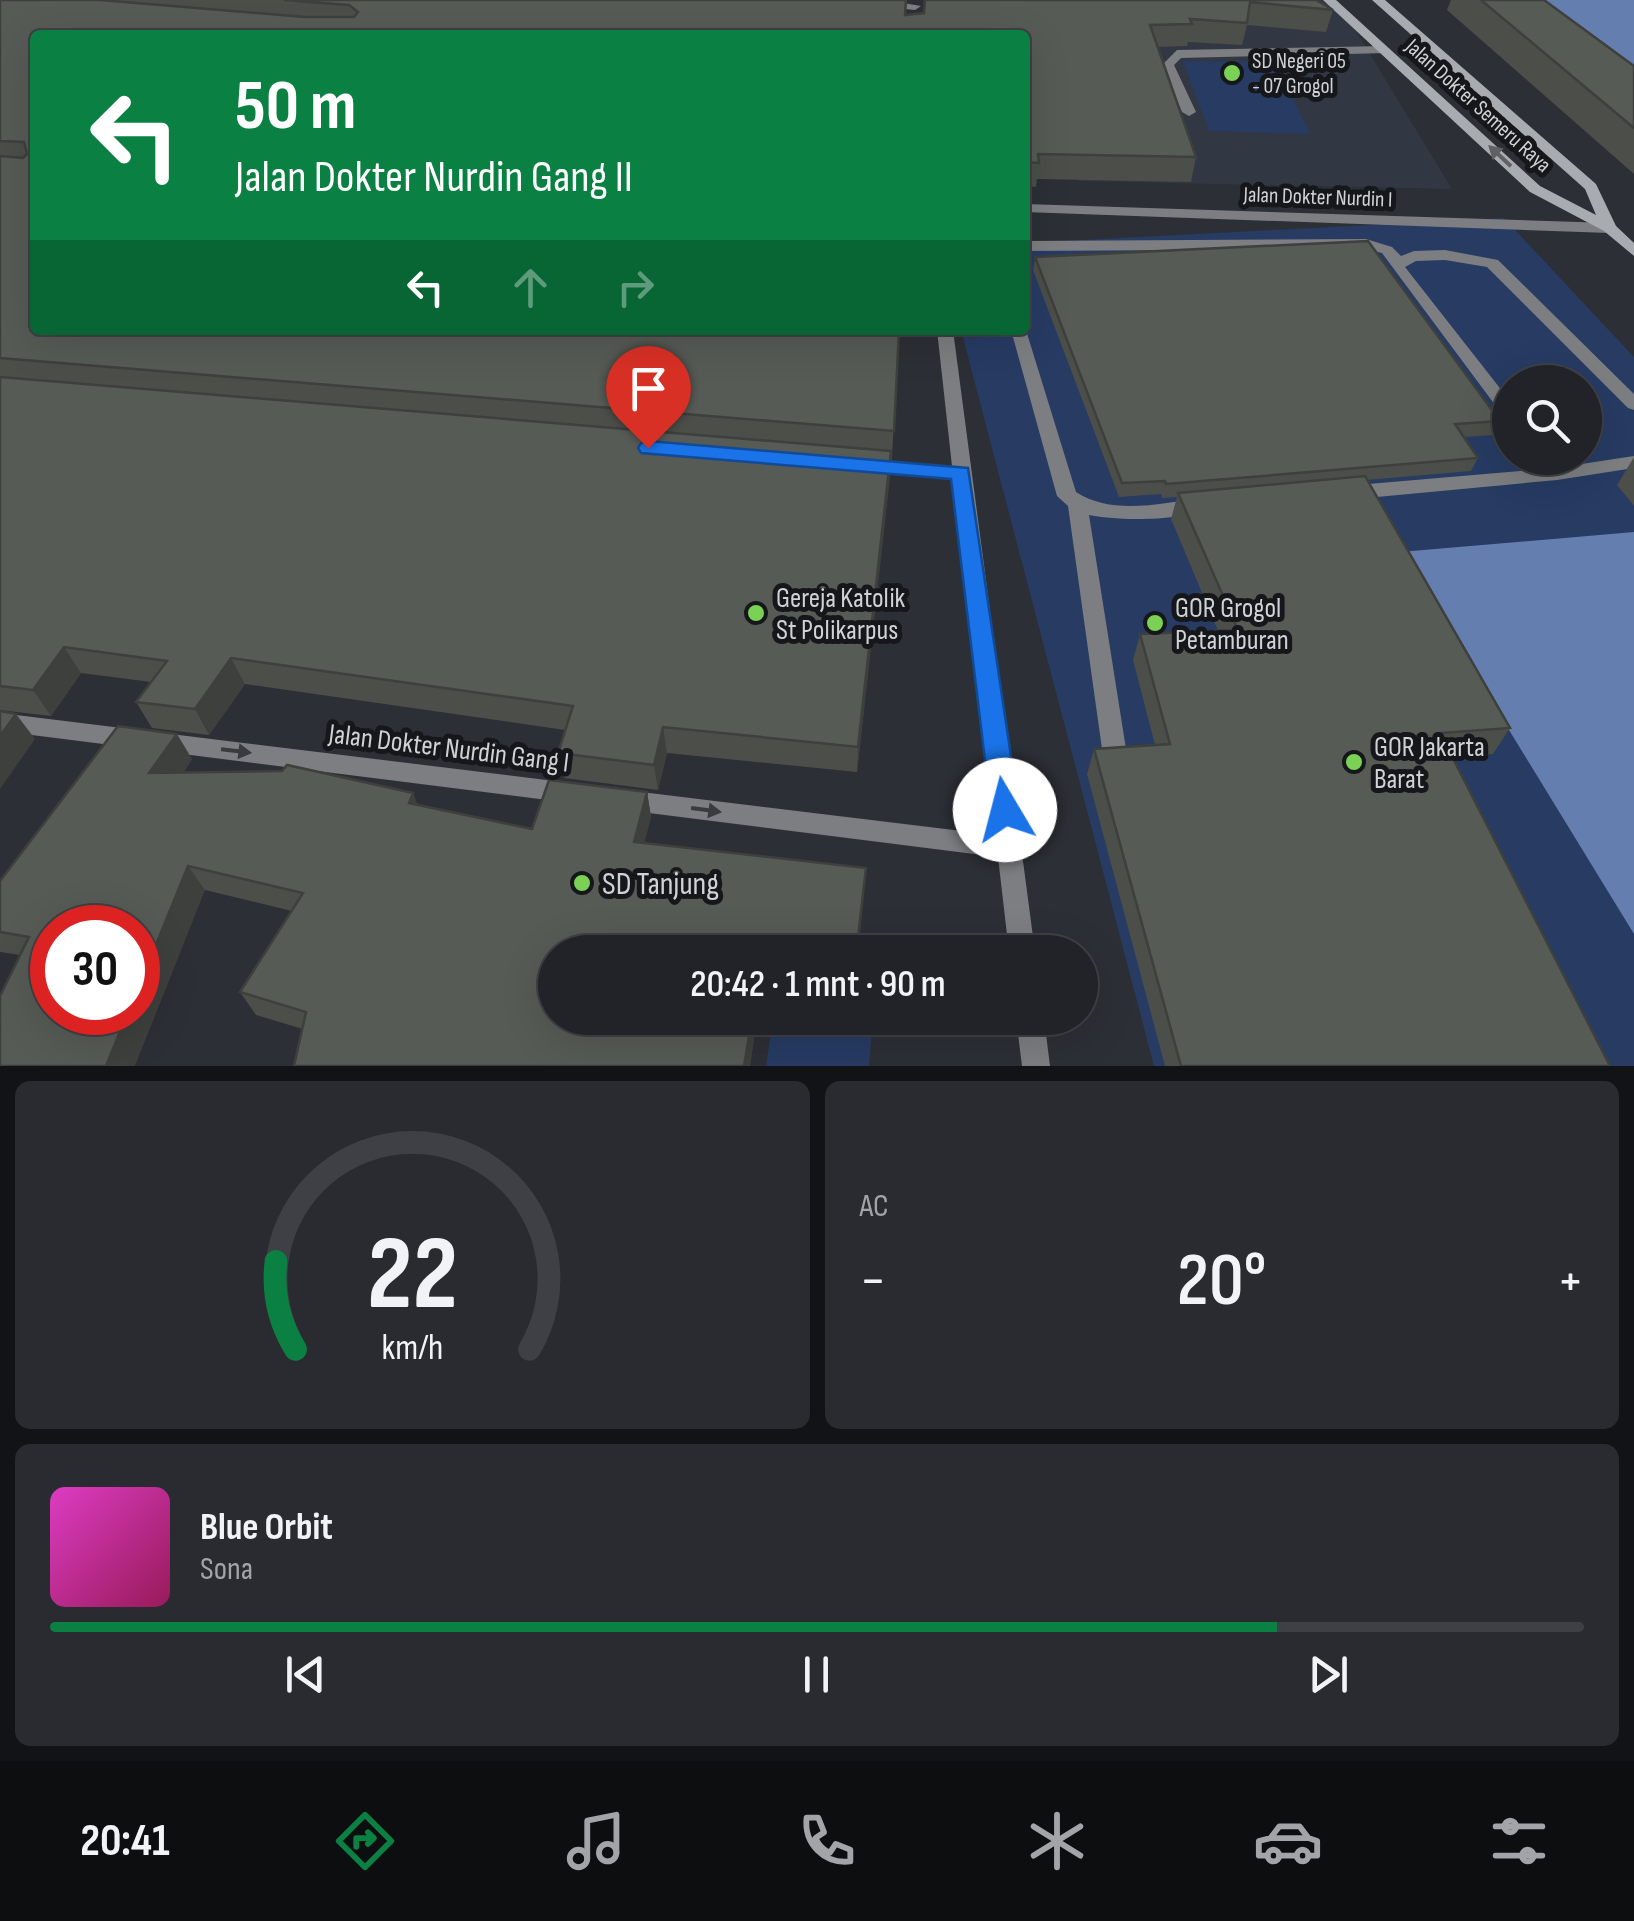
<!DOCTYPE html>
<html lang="id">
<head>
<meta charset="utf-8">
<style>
	:root { --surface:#212328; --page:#292b30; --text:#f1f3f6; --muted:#a2a4a8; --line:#3e4045; --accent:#0b8043 }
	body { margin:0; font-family:"Sofia Sans Condensed",sans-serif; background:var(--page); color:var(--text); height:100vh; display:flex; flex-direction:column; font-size:38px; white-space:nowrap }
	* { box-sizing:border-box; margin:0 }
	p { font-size:32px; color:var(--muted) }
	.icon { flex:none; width:55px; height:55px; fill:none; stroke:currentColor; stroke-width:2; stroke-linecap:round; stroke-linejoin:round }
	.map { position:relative; height:1066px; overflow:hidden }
	.panel { display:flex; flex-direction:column; gap:15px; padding:15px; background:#121316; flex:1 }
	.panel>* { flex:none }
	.banner { position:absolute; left:30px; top:30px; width:1000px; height:305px; border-radius:10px; box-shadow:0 10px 40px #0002,0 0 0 2px var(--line); background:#0b8043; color:#fff; overflow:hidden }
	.controls { position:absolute; left:1492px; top:365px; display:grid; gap:20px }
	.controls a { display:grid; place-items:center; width:110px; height:110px; border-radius:50%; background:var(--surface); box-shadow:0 10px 40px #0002,0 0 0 2px var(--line); font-size:50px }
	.speed { position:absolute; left:30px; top:905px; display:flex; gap:20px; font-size:50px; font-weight:700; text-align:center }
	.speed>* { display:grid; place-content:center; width:130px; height:130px; border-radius:50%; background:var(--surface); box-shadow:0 10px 40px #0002,0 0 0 2px var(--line); line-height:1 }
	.speed .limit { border:15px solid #d22; background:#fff; color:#111 }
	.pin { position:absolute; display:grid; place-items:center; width:85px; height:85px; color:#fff; margin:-102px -42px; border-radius:50% 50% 50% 0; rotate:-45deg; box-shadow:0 0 10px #0007 }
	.pin .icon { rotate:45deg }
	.me { position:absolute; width:110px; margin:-55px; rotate:352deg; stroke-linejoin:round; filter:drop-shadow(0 0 8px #0008) }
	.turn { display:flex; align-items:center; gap:35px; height:210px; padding:0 40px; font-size:45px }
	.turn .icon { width:130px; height:130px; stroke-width:2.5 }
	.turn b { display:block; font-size:70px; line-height:85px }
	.lanes { display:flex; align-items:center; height:95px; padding:0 40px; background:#0003; justify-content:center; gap:50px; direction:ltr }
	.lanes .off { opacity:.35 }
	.big { font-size:75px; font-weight:600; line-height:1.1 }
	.panel .tile { flex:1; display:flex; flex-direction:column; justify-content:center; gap:15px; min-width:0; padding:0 35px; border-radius:15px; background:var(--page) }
	.panel .dial { align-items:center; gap:0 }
	.dial svg { height:260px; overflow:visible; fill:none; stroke:var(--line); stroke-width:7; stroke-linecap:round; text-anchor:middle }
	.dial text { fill:var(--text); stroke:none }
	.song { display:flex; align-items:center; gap:30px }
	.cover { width:120px; height:120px; border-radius:15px; background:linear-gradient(135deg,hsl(310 70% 55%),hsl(330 70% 35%)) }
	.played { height:10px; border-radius:5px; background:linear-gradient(90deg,var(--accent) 80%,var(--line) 80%) }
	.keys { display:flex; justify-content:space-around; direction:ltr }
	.heat { display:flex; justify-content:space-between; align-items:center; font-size:55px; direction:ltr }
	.panel .tiles { flex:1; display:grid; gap:15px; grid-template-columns:1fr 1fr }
	.tile:last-child { grid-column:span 2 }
	.trip { position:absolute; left:538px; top:935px; width:560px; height:100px; border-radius:50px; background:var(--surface); box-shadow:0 10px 40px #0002,0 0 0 2px var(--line); font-weight:600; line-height:100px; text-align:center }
	.tabs { display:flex; height:160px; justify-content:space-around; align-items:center; background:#0d0e10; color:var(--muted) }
	.tabs .icon { width:70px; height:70px }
	.tabs .current { color:var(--accent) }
	.tabs b { font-size:45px; color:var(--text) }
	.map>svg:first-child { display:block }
</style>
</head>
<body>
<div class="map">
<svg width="1634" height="1066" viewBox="0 0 1634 1066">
	<rect width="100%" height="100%" fill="#2c2f35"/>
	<path fill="#323843" d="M 1118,0 L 1337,0 L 1452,189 L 1078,181 L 1067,137 Z"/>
	<g fill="#273b63" fill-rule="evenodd">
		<path d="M 1183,61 L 1275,62 L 1310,134 L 1209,131 Z"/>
		<path d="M 1504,218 L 1634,357 L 1634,1066 L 1154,1066 L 961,330 L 1025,330 L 1025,243 ZM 1510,382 L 1585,382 L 1585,458 L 1510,458 Z"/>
		<path d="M 773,1018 L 873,1018 L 869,1066 L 766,1066 Z"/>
	</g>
	<g fill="#647eb0">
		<path d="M 1542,0 L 1634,0 L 1634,67 Z"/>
		<path d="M 1634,532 L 1634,934 L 1400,552 Z"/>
	</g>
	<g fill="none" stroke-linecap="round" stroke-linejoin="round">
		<g fill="#7d7e81" fill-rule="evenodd">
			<path d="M 1385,46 L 1391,50 L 1389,53 L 1181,58 L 1174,65 L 1196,112 L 1189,116 L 1182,112 L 1162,65 L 1177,50 Z"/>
			<path d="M 1366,239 L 1392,247 L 1401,256 L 1414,251 L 1445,250 L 1498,260 L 1634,394 L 1634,410 L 1628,408 L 1487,267 L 1445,260 L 1416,261 L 1405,267 L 1510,401 L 1510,419 L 1504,417 L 1382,253 L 1365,249 L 1025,251 L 1025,241 Z"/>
			<path d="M 1025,327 L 1076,492 C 1113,516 1161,503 1202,498 L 1212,505 C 1194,522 1114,521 1089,515 L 1126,749 L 1122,756 L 1114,759 L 1106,756 L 1102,749 L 1068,506 L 1057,496 L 1011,330 L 1025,330 Z"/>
			<path d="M 1634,456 L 1634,468 L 1557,480 L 1345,500 L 1335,493 L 1345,486 L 1542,469 L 1535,458 L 1554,458 L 1562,467 Z"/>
		</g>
		<g fill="#7d7e81" fill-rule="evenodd">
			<path d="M 837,0 L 885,0 L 921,6 L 915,10 L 843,3 Z"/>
			<path d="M 1025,204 L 1609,223 L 1617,228 L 1609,233 L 1025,212 Z"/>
			<path d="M 937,330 L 953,330 L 1035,952 L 1009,952 L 998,857 L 625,810 L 616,807 L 613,800 L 616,793 L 625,790 L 995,835 L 954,479 L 863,471 L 854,465 L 863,459 L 952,466 Z"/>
			<path d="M 0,713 L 571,783 L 580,786 L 583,793 L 580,800 L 571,803 L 0,731 Z"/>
			<path d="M 1016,1018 L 1044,1018 L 1050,1066 L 1022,1066 Z"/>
		</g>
		<path fill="#a8abaf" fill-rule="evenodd" d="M 1323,0 L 1336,0 L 1540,186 L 1596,215 L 1585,189 L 1372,0 L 1385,0 L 1596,184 L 1616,226 L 1634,243 L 1634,256 L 1604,231 L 1530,192 Z"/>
	</g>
	<g fill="#4b4e49">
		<path d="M 0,0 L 906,0 L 905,15 L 1316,0 L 1333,10 L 1326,32 L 1247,25 L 1242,45 L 1188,42 L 1187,46 L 1157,47 L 1196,157 L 1191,182 L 1037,179 L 1036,187 L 1025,186 L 1025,35 L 35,330 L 899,330 L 892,457 L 857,772 L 667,753 L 658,790 L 564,778 L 558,753 L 565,730 L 245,684 L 209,735 L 152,728 L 136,702 L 151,682 L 81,673 L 51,716 L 0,710 Z"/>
		<path d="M 1451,0 L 1544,0 L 1634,66 L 1634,174 L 1447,10 Z"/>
		<path d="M 1035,257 L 1500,421 L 1493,435 L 1464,437 L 1478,458 L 1471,471 L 1367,480 L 1510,728 L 1493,754 L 1452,757 L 1610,1066 L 1165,1066 L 1087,774 L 1094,749 L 1155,745 L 1133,660 L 1140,634 L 1218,631 L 1171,519 L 1177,497 L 1162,498 L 1161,494 L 1119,497 L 1033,270 Z"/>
		<path d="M 1634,457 L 1634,506 L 1617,485 Z"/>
		<path d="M 192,759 L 183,773 L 418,805 L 532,829 L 647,792 L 651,817 L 644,843 L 864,892 L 858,952 L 555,952 L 555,1018 L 757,1018 L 750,1066 L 294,1066 L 303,1029 L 256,1015 L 240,992 L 292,911 L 205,890 L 20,955 L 0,952 L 0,881 Z"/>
	</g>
	<g fill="#3d403c">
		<path d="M 891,451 L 890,477 L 857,772 L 858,747 Z"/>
		<path d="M 64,647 L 81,673 L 51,716 L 33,690 Z"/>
		<path d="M 231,658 L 245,684 L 209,735 L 195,709 Z"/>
		<path d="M 16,714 L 35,739 L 0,789 L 0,736 Z"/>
		<path d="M 663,727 L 667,753 L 658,790 L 654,765 Z"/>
		<path d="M 177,734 L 192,759 L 165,799 L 149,773 Z"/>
		<path d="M 647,792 L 651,817 L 638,867 L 634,842 Z"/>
		<path d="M 413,793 L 423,818 L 409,803 Z"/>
		<path d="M 188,866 L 205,890 L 135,1066 L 106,1066 L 128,1012 L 138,1012 L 138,989 Z"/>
		<path d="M 752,1018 L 757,1018 L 750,1066 L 744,1066 Z"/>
	</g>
	<g fill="#575b55" stroke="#3d403c" stroke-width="2.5">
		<path d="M 0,0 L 100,0 L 305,17 L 354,17 L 358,12 L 349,5 L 284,0 L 906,0 L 905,15 L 924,13 L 925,0 L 1316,0 L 1333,10 L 1250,2 L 1247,23 L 1190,19 L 1192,24 L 1150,25 L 1196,157 L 1038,154 L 1039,163 L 1025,162 L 1025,35 L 35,35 L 35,330 L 899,330 L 894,431 L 0,358 L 0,156 L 23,158 L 27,154 L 24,142 L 0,141 Z"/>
		<path d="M 1481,0 L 1544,0 L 1634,66 L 1634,128 Z"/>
		<path d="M 1368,241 L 1500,421 L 1455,424 L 1478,458 L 1166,484 L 1165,481 L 1122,483 L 1035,257 Z"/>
		<path d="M 0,377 L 891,451 L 858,747 L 663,727 L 654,765 L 558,753 L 573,706 L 231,658 L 195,709 L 136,702 L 167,661 L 64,647 L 33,690 L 0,686 Z"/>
		<path d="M 1365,476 L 1510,728 L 1440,733 L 1610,1066 L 1181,1066 L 1094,749 L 1170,744 L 1140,634 L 1238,630 L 1178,493 Z"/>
		<path d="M 0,711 L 16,714 L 0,736 Z"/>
		<path d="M 118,726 L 177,734 L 149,773 L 282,771 L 287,765 L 413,793 L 409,803 L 532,829 L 549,780 L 647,792 L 634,842 L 866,868 L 857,946 L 765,935 L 762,952 L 555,952 L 555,1018 L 752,1018 L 744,1066 L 294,1066 L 306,1012 L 240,992 L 303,893 L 188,866 L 138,989 L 138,928 L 52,928 L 52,1012 L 128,1012 L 106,1066 L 0,1066 L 0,996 L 29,937 L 0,932 L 0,881 Z"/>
	</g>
	<defs><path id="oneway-solid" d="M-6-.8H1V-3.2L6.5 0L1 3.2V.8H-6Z" transform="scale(2.5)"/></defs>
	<use fill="#5f6164" href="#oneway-solid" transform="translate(1500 156) rotate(-137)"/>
	<g fill="#3a3b3e">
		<use href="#oneway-solid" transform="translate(236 751) rotate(7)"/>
		<use href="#oneway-solid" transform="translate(706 810) rotate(8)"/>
	</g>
	<path fill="#1a73e8" stroke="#114b97" stroke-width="2.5" d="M 648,441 L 968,468 L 1019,810 L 1015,819 L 1005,822 L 995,819 L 991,810 L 951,479 L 641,453 L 638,448 L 641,443 Z"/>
	<g fill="#7ad156" stroke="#16171a" stroke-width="4">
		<circle cx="1232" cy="73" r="10"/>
		<circle cx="756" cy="613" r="10"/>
		<circle cx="1155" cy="623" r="10"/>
		<circle cx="1354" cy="762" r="10"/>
		<circle cx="582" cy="883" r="10"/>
	</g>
	<g text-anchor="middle" stroke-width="10" stroke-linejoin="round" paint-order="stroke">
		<g font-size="22" fill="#d0d2d6" stroke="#16171a" text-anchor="start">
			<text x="1252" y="68">SD Negeri 05<tspan x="1252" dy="25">- 07 Grogol</tspan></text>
		</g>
		<g font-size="22" fill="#d0d2d6" stroke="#16171a">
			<text transform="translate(1479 105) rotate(42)" y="8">Jalan Dokter Semeru Raya</text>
			<text transform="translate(1318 196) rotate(2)" y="8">Jalan Dokter Nurdin I</text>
		</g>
		<g font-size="28" fill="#d0d2d6" stroke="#16171a" text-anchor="start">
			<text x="776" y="607">Gereja Katolik<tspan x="776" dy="32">St Polikarpus</tspan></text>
			<text x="1175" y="617">GOR Grogol<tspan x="1175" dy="32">Petamburan</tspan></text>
			<text x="1374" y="756">GOR Jakarta<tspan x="1374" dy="32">Barat</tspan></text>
		</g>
		<g font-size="28" fill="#d0d2d6" stroke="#16171a">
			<text transform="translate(449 747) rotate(7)" y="10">Jalan Dokter Nurdin Gang I</text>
		</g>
		<g font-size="32" fill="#d0d2d6" stroke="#16171a" text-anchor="start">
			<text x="602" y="894">SD Tanjung</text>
		</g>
	</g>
</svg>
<div class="controls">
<a><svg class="icon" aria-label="search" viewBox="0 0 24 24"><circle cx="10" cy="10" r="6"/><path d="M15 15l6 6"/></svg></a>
</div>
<div class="speed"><div class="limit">30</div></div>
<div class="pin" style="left:648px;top:448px;background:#d93025"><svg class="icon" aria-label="arrive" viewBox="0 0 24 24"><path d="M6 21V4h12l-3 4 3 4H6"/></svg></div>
<svg class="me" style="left:1005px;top:810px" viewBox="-20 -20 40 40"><circle r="19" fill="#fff"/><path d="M0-13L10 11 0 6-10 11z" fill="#1a73e8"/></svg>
<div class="trip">20:42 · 1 mnt · 90 m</div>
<div class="banner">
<div class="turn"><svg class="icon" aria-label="left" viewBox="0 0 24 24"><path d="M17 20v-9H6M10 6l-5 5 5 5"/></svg><div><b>50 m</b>Jalan Dokter Nurdin Gang II</div></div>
<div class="lanes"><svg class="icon" aria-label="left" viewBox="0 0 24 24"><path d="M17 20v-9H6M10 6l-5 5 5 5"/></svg><svg class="icon off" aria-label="ahead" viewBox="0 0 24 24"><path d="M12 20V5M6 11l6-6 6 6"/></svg><svg class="icon off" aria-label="right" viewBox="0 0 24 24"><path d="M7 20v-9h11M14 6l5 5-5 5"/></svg></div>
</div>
</div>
<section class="panel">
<div class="tiles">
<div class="tile dial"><svg viewBox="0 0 100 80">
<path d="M14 69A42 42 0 1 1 86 69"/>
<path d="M14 69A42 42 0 0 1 8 42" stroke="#0b8043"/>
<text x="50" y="56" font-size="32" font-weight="700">22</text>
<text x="50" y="72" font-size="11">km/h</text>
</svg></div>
<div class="tile"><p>AC</p>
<div class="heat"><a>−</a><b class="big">20°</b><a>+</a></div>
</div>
<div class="tile">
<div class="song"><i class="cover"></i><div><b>Blue Orbit</b><p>Sona</p></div></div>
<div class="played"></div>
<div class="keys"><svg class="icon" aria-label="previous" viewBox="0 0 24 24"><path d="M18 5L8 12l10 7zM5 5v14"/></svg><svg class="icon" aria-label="pause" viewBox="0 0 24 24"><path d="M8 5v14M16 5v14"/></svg><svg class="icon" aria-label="next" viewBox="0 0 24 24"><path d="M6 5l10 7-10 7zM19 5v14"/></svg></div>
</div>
</div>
</section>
<nav class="tabs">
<b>20:41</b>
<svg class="icon current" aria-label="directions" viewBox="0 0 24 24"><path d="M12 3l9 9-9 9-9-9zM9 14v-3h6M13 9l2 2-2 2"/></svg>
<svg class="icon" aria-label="music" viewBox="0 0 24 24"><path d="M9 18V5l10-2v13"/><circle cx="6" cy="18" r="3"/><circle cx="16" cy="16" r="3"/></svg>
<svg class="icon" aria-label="phone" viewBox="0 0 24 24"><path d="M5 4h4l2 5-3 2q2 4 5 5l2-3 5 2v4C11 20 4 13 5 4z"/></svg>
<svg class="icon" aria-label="climate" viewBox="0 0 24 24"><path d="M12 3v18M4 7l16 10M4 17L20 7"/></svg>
<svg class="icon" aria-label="car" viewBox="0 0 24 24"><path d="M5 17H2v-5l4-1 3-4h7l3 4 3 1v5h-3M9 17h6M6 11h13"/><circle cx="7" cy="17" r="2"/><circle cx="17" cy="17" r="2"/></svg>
<svg class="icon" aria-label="filters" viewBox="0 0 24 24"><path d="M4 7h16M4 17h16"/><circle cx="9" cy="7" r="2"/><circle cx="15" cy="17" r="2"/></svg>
</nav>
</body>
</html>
